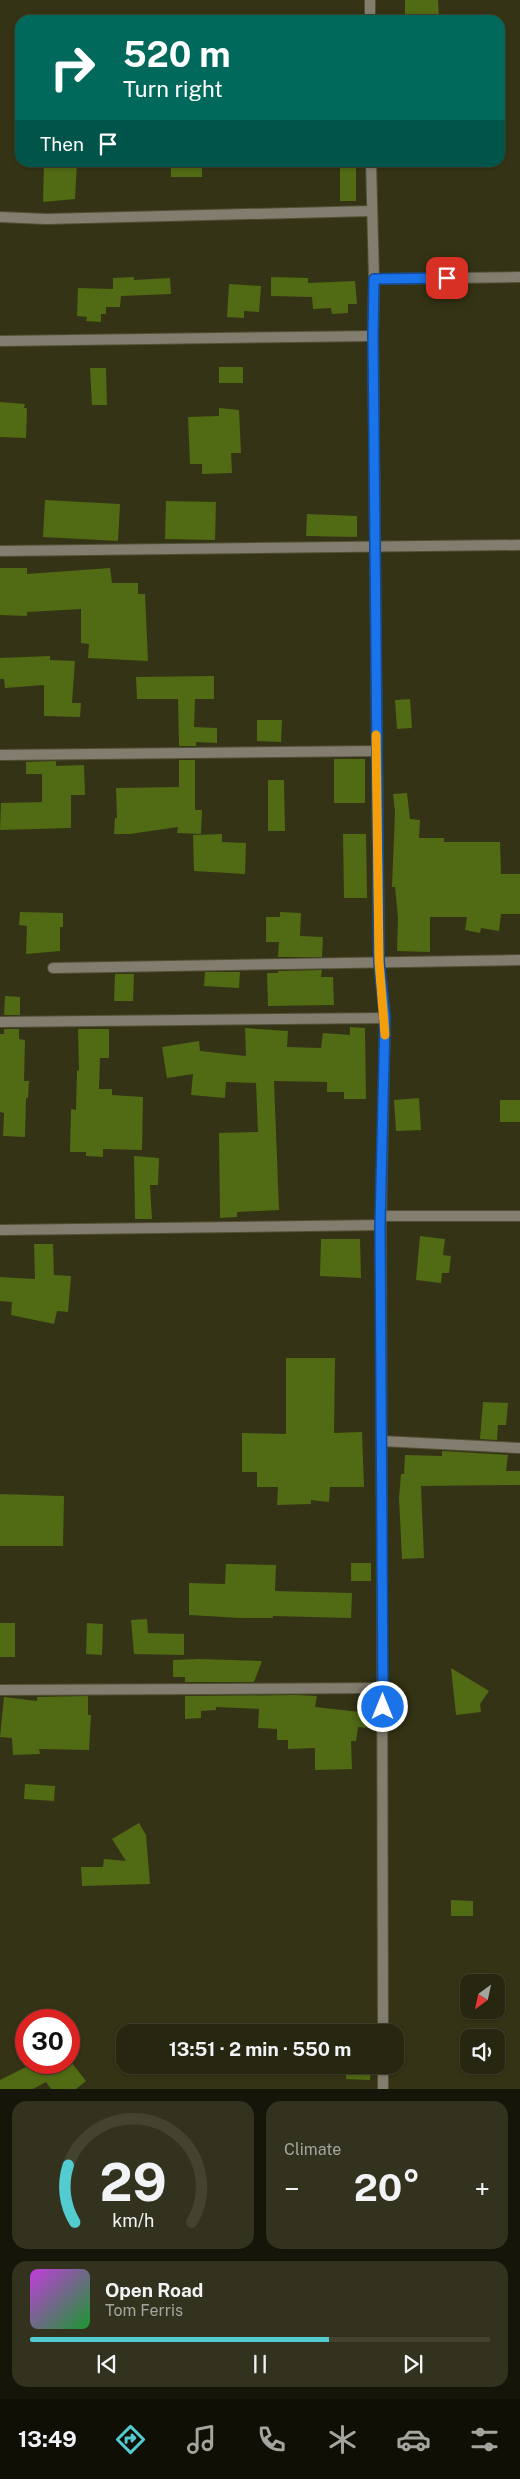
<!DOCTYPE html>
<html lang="en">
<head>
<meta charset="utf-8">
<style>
	:root { --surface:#272610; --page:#33321e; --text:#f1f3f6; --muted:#a4a59f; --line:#434330; --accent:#52ccd0 }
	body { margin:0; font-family:"Public Sans",sans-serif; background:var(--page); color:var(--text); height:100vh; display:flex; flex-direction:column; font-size:19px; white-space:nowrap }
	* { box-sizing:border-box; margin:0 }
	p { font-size:16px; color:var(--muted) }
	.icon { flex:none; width:28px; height:28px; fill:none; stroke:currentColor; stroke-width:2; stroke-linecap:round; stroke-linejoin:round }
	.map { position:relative; height:2089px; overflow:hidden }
	.side { display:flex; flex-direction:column; gap:12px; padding:12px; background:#151509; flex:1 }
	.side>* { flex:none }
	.top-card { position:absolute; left:15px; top:15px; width:490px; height:152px; border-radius:15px; box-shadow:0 1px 4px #0004,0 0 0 1px var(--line); background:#00695c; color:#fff; overflow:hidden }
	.needle { width:32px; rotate:213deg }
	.controls { position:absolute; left:460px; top:1974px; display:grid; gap:10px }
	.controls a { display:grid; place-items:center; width:45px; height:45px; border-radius:10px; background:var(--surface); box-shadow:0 1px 4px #0004,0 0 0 1px var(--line); font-size:25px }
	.speed { position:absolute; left:15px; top:2009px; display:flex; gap:10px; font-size:25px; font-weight:700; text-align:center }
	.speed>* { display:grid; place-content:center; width:65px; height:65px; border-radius:50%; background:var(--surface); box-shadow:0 1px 4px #0004,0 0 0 1px var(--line); line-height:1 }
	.speed .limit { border:8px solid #d22; background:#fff; color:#111 }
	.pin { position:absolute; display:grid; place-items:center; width:42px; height:42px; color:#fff; margin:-21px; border-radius:10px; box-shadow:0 2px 8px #0006 }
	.me { position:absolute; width:55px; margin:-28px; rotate:0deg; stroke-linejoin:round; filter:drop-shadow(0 0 4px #0008) }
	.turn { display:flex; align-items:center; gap:18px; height:105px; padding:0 25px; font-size:22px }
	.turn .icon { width:65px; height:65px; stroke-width:2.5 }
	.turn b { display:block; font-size:35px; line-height:42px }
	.then { display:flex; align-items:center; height:48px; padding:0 25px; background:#0003; gap:10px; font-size:19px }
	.big { font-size:38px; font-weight:700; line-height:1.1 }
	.side .widget { flex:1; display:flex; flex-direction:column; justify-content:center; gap:8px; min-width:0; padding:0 18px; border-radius:15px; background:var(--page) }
	.side .dial { align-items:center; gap:0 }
	.dial svg { height:130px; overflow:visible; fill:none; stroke:var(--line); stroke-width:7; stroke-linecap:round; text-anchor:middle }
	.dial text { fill:var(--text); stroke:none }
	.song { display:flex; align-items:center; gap:15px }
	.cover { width:60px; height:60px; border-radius:8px; background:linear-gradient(135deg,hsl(290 70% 55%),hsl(130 70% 35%)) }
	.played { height:5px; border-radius:2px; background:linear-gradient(90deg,var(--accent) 65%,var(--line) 65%) }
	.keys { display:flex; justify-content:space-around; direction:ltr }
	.heat { display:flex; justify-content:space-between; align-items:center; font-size:28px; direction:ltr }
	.side .tiles { flex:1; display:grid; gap:12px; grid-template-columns:1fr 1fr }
	.widget:last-child { grid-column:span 2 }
	.trip { position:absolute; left:116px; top:2024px; width:288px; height:50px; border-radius:15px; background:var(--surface); box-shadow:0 1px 4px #0004,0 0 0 1px var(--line); font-weight:700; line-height:50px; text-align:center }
	.tab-bar { display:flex; height:80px; justify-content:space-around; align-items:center; background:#100f06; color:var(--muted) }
	.tab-bar .icon { width:35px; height:35px }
	.tab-bar .selected { color:var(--accent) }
	.tab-bar b { font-size:22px; color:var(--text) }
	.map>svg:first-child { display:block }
</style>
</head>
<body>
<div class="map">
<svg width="520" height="2089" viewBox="0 0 520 2089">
	<rect width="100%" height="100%" fill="#343315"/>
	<g fill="#516a14">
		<path d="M 405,0 L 438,0 L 439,17 L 405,18 Z"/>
		<path d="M 44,162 L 77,162 L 75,199 L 43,202 Z"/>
		<rect x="171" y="162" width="31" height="15"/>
		<rect x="340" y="162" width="16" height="39"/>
		<path d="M 134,277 L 134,280 L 170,278 L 171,294 L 121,296 L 120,307 L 106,307 L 106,314 L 101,314 L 101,322 L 86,321 L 87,317 L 77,316 L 78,288 L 113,289 L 113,278 Z"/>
		<path d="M 271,277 L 308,278 L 308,283 L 355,281 L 357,304 L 348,304 L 348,313 L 332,314 L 331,308 L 313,309 L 312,297 L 271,296 Z"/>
		<path d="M 229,284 L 261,286 L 259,312 L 244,311 L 244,318 L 227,317 Z"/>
		<rect x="219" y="367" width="24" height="16"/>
		<path d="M 90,368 L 106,368 L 107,405 L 92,405 Z"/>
		<path d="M 0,402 L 25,404 L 24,408 L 27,408 L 26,438 L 0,437 Z"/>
		<path d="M 219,408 L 239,410 L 241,453 L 231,453 L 232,473 L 202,474 L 202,464 L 190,464 L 188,417 L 219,416 Z"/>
		<path d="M 45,500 L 120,504 L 118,541 L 43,537 Z"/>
		<path d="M 166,501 L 216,502 L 215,540 L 165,539 Z"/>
		<path d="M 307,514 L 357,516 L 357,537 L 306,536 Z"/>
		<path d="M 0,568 L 27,568 L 27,574 L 110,568 L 112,583 L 138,583 L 138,594 L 145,594 L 148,661 L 88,658 L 89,644 L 81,643 L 81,609 L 27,612 L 27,616 L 0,615 Z"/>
		<path d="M 50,656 L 50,660 L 75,661 L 72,703 L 81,703 L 80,717 L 44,716 L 44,685 L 5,688 L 4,679 L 0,679 L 0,658 Z"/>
		<path d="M 214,676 L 214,699 L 195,699 L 194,727 L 217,728 L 217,743 L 196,742 L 196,746 L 179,746 L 178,699 L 137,699 L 136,677 Z"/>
		<path d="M 410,699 L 412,728 L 397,729 L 395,700 Z"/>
		<path d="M 257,720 L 282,720 L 281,742 L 257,741 Z"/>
		<rect x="334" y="759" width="31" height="44"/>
		<path d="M 179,760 L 195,760 L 195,810 L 202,810 L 201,834 L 177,833 L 178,827 L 130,834 L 114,834 L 115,818 L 117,818 L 116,788 L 179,787 Z"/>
		<path d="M 56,761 L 56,766 L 84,765 L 85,795 L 71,795 L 71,828 L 0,830 L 1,803 L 42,802 L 42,774 L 26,774 L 26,762 Z"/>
		<path d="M 268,780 L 284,780 L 285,831 L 268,831 Z"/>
		<path d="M 407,793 L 410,819 L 420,820 L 419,838 L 444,838 L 444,842 L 500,842 L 501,874 L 520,874 L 520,914 L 501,914 L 499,931 L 481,928 L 480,933 L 465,930 L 467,917 L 430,917 L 430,952 L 397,951 L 398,918 L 395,887 L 392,887 L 395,812 L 393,794 Z"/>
		<path d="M 222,834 L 222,842 L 246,843 L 245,874 L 194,871 L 193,835 Z"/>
		<path d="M 343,834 L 366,834 L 367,898 L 344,898 Z"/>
		<path d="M 20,912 L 63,913 L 63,927 L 60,927 L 60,951 L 26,954 L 27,926 L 19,925 Z"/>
		<path d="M 280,912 L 301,913 L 300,936 L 323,937 L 322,957 L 278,957 L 279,942 L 266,942 L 266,917 L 280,917 Z"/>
		<path d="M 322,970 L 321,977 L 333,977 L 334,1005 L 268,1006 L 267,973 L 278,973 L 278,971 Z"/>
		<path d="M 205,972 L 240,972 L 239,988 L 204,986 Z"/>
		<path d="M 115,974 L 134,974 L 133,1001 L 114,1001 Z"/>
		<path d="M 5,996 L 20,997 L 20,1015 L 4,1015 Z"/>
		<path d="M 350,1027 L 365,1028 L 366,1099 L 344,1099 L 344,1092 L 327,1092 L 327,1082 L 274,1081 L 279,1210 L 237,1212 L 237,1217 L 220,1218 L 219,1133 L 258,1132 L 256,1083 L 226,1082 L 225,1098 L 191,1095 L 193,1074 L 167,1078 L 162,1047 L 199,1041 L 200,1051 L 246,1056 L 245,1028 L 288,1031 L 287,1047 L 321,1048 L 323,1033 L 350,1035 Z"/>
		<path d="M 4,1029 L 19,1029 L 19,1039 L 25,1040 L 24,1081 L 29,1081 L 28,1098 L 26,1098 L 25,1137 L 3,1136 L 4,1113 L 0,1112 L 0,1034 L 4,1034 Z"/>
		<path d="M 78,1029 L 109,1029 L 109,1058 L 100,1058 L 99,1089 L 112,1089 L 112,1095 L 143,1097 L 142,1150 L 103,1149 L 103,1157 L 86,1156 L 86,1152 L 70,1152 L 71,1109 L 76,1110 L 77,1070 L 79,1071 Z"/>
		<path d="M 419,1098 L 421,1130 L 396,1131 L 394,1100 Z"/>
		<rect x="500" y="1100" width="20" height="22"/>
		<path d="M 134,1156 L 159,1158 L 158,1185 L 150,1185 L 152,1219 L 135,1219 Z"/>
		<path d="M 420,1236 L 445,1239 L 443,1255 L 451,1256 L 449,1273 L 442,1273 L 441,1283 L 416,1280 Z"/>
		<path d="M 321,1239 L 360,1239 L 361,1278 L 320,1276 Z"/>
		<path d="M 34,1244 L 53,1244 L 54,1275 L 71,1276 L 68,1312 L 57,1311 L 54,1324 L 11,1315 L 12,1302 L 0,1301 L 0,1277 L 35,1279 Z"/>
		<path d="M 286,1358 L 335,1358 L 334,1433 L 362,1432 L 364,1487 L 330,1487 L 329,1502 L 311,1500 L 311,1504 L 277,1505 L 278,1487 L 257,1487 L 257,1472 L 242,1472 L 242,1433 L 286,1434 Z"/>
		<path d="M 483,1402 L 508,1403 L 506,1425 L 498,1425 L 497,1440 L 480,1439 Z"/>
		<path d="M 442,1451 L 508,1455 L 506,1471 L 520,1471 L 520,1485 L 421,1486 L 424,1558 L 402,1559 L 399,1498 L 401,1474 L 404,1474 L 405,1455 L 442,1456 Z"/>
		<path d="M 0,1494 L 64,1496 L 63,1546 L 0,1546 Z"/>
		<rect x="351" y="1563" width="20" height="18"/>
		<path d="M 226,1564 L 276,1565 L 275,1591 L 352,1593 L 351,1618 L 273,1616 L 273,1618 L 241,1618 L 189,1615 L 189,1583 L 225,1584 Z"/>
		<path d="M 147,1619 L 148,1633 L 184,1634 L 184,1655 L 134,1654 L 131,1620 Z"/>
		<rect x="0" y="1623" width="15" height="34"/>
		<path d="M 87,1623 L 103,1624 L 102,1655 L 86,1654 Z"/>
		<path d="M 173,1660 L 199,1659 L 262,1661 L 254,1682 L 185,1682 L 185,1677 L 173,1677 Z"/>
		<path d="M 451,1668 L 489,1691 L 480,1704 L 481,1712 L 456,1715 Z"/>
		<path d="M 296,1695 L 317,1696 L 315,1707 L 369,1713 L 368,1728 L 358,1727 L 356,1741 L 351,1741 L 352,1769 L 315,1770 L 315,1748 L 288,1749 L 288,1740 L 277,1740 L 277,1729 L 258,1728 L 259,1709 L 216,1707 L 216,1710 L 201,1711 L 201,1718 L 185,1719 L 185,1696 Z"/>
		<path d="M 88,1696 L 88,1715 L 91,1715 L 89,1750 L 39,1749 L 40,1754 L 13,1755 L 12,1738 L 0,1737 L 4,1697 L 37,1701 L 37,1697 Z"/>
		<path d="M 25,1784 L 55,1786 L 54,1801 L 24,1799 Z"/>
		<path d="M 139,1823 L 146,1835 L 150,1884 L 82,1886 L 81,1867 L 103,1867 L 104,1859 L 126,1861 L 112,1839 Z"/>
		<path d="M 451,1900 L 473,1901 L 473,1916 L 451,1916 Z"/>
		<path d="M 36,2062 L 71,2062 L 86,2081 L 76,2089 L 51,2089 L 46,2082 L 33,2089 L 0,2089 L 0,2080 Z"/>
		<path d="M 346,2065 L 371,2065 L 370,2080 L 346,2079 Z"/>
	</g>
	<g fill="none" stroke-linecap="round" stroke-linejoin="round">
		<defs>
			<g id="minor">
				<path d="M 370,0 L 370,20"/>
				<path d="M 371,162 L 374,279 L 373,336 L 379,962 L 385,1018 L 381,1225 L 383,2032"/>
				<path d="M 0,217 L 46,219 L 371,211"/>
				<path d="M 374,279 L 520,277"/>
				<path d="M 0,341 L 373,336"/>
				<path d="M 0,551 L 520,545"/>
				<path d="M 0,755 L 376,751"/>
				<path d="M 53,968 L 520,960"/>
				<path d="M 0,1022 L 385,1018"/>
				<path d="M 381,1216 L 520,1216"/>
				<path d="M 0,1230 L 381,1225"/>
				<path d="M 381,1441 L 520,1448"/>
				<path d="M 0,1690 L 383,1688"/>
				<path d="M 383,2089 L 383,2065"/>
			</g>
		</defs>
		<use href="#minor" stroke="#515034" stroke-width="12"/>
		<use href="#minor" stroke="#837d6f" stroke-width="10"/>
	</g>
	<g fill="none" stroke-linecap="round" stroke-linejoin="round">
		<defs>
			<path id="route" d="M 383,1707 L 380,1225 L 385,1018 L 379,962 L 373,336 L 374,279 L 447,278"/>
		</defs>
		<use href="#route" stroke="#114b97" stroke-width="12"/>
		<use href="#route" stroke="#1a73e8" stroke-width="9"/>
		<path stroke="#f59e0b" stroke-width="9" d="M 376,735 L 379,962 L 385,1035"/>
	</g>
</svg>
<div class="controls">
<a><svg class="needle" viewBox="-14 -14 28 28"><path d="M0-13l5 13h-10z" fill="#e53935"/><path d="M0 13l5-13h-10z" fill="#a4a59f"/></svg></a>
<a><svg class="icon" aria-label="sound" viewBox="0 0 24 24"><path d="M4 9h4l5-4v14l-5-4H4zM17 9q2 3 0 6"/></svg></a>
</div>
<div class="speed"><div class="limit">30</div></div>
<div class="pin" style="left:447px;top:278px;background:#d93025"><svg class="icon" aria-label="arrive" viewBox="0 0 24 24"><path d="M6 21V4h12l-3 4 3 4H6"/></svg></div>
<svg class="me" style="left:383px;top:1707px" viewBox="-20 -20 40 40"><circle r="17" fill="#1a73e8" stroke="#fff" stroke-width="3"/><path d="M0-11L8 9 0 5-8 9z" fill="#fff"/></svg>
<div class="trip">13:51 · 2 min · 550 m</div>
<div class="top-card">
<div class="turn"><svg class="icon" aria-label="right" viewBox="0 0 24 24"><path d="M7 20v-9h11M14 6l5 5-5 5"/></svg><div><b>520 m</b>Turn right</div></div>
<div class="then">Then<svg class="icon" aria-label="arrive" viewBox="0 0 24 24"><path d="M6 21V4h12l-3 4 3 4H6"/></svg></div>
</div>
</div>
<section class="side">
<div class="tiles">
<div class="widget dial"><svg viewBox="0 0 100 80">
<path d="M14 69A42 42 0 1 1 86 69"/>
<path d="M14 69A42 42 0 0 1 10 34" stroke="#52ccd0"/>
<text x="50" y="56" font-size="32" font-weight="700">29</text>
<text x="50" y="72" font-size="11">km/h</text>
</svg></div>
<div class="widget"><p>Climate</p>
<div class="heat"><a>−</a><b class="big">20°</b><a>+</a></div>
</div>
<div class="widget">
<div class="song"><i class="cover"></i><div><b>Open Road</b><p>Tom Ferris</p></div></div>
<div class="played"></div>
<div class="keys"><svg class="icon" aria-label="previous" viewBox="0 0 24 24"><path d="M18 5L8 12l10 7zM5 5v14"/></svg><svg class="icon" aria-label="pause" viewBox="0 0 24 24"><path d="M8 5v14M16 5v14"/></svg><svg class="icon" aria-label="next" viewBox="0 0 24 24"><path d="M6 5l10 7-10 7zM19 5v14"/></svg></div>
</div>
</div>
</section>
<nav class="tab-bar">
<b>13:49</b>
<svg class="icon selected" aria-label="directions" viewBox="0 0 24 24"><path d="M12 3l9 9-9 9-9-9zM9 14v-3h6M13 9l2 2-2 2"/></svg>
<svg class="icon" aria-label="music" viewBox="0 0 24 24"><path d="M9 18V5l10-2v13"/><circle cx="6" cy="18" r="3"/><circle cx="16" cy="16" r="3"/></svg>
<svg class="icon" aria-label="phone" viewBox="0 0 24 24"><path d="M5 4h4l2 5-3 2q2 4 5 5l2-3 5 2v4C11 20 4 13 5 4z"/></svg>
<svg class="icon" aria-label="climate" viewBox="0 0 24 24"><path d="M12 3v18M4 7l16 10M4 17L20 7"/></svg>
<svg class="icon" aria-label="car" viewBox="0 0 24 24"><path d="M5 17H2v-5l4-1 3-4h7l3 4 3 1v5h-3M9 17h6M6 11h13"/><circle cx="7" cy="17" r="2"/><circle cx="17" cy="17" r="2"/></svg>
<svg class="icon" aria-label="filters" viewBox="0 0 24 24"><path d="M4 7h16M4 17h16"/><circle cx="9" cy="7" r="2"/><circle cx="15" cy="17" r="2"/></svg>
</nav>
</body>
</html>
